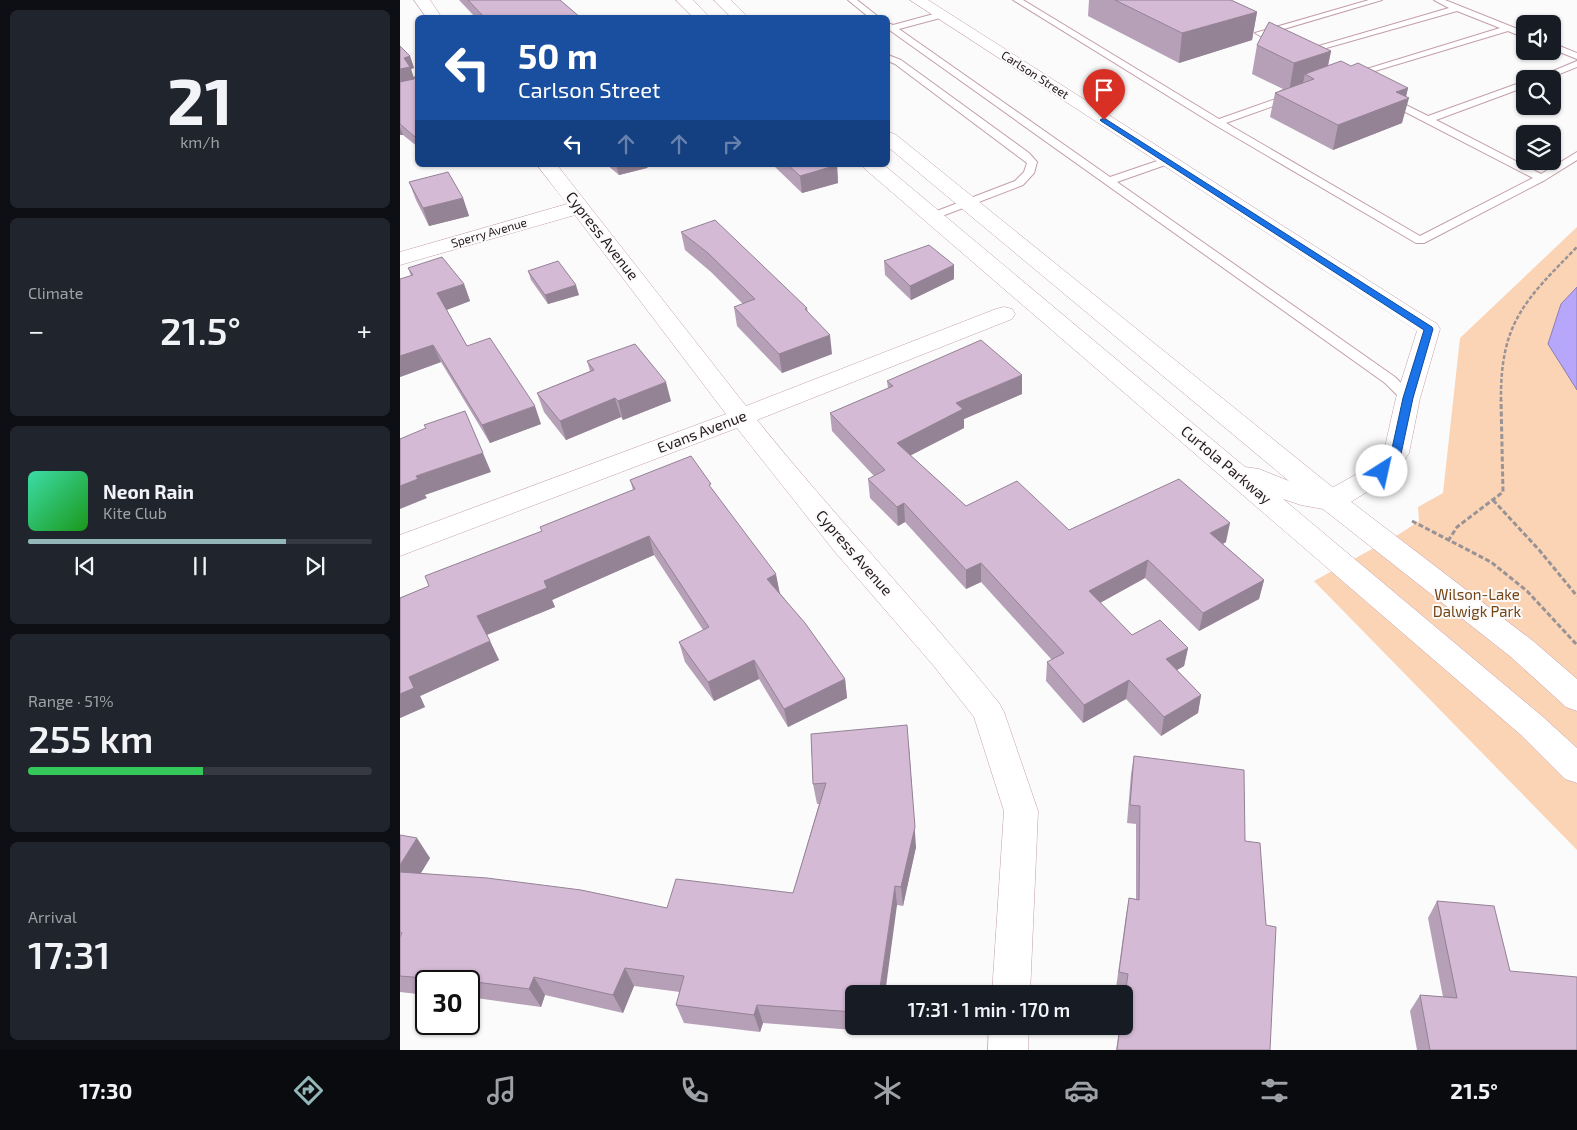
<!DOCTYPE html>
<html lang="en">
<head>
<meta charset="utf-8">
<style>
	:root { --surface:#171b24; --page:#20242c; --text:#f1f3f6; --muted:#9ea1a6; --line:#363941; --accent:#93b7b9 }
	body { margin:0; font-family:"Exo 2",sans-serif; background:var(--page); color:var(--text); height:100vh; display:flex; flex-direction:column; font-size:19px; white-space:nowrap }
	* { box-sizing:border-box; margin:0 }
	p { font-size:16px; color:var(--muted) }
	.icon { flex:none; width:28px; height:28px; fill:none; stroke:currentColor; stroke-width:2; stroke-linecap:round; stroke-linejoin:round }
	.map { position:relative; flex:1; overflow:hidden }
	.drawer { display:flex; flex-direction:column; gap:10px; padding:10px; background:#0d0f14; width:400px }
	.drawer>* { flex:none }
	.top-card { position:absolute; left:15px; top:15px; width:475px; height:152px; border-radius:8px; box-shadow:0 1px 4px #0004; background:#1a4fa0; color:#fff; overflow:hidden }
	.tools { position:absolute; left:1116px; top:15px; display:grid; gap:10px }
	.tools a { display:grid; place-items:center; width:45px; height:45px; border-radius:8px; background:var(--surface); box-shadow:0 1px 4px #0004; font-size:25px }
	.speed { position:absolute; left:15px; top:970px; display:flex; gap:10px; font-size:25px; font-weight:700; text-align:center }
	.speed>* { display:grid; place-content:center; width:65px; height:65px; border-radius:50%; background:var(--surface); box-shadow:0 1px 4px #0004; line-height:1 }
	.speed .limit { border:2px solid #111; border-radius:8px; background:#fff; color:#111 }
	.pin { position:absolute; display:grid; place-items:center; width:42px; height:42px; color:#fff; margin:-51px -21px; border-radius:50% 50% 50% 0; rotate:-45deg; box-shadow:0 0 5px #0007 }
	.pin .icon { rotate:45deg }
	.me { position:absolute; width:55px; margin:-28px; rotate:35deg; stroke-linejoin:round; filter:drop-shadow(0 0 4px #0008) }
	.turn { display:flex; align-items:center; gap:18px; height:105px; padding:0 20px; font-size:22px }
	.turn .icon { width:65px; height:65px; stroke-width:2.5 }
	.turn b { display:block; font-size:35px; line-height:42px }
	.lanes { display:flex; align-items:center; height:48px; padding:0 20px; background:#0003; justify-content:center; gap:25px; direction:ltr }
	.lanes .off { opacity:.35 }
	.big { font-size:38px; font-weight:600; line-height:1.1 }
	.drawer .widget { flex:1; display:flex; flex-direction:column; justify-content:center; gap:8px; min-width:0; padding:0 18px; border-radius:8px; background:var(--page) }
	.drawer .dial { align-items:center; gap:0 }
	.dial b { font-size:65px; line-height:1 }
	.song { display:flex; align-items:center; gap:15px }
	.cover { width:60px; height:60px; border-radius:8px; background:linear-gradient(135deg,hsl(160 70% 55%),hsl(120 70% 35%)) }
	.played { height:5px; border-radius:2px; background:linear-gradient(90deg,var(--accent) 75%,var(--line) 75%) }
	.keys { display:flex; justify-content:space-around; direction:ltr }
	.heat { display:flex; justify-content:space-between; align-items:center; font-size:28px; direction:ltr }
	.charge { height:8px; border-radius:4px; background:linear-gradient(90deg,#34c759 51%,var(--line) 0) }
	.trip { position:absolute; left:445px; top:985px; width:288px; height:50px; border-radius:8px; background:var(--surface); box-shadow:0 1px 4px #0004; font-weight:600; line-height:50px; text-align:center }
	.dock { display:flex; height:80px; justify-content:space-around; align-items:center; background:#090b0e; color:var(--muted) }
	.dock .icon { width:35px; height:35px }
	.dock .on { color:var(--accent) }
	.dock b { font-size:22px; color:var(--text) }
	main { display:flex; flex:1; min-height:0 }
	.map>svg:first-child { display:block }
</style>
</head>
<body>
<main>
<section class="drawer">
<div class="widget dial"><b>21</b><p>km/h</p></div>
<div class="widget"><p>Climate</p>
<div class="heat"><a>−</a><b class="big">21.5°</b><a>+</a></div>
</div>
<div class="widget">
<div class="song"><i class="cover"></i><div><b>Neon Rain</b><p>Kite Club</p></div></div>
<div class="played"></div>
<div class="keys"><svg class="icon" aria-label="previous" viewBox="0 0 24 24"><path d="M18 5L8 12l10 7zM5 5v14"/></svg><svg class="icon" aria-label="pause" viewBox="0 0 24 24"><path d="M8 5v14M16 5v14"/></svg><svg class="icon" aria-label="next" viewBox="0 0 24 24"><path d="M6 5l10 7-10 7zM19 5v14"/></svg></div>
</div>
<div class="widget"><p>Range · 51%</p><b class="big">255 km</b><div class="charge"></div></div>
<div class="widget"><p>Arrival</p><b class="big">17:31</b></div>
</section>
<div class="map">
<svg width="1177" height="1050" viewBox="0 0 1177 1050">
	<rect width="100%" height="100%" fill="#fbfbfb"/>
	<path fill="#fbd3b5" d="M 1177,227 L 1177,850 L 914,581 L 1001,533 L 1019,521 L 1018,507 L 1043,493 L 1060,338 Z"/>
	<path fill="#b7a7fa" stroke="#8b7cb8" d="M 1177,287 L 1177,390 L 1148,344 L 1161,304 Z"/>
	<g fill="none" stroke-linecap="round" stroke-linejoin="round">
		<defs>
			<g id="service">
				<path d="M 448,0 L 457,0 L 480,18 L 470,18 Z"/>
				<path d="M 613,0 L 623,0 L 819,119 L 887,95 L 893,95 L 893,99 L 826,123 L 1020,236 L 1133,178 L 984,101 L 984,97 L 990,97 L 1028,116 L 1125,81 L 1125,87 L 1036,120 L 1141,174 L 1177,152 L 1177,160 L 1145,180 L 1024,243 L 1016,243 L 815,125 Z"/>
				<path d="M 969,0 L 982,0 L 867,34 L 883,42 L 883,46 L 877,46 L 855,33 Z"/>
				<path d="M 1034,0 L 1045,0 L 1125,32 L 1125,38 L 1108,31 L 955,77 L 947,75 L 1100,28 L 1057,11 L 905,54 L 898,52 L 1049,8 Z"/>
				<path d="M 541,12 L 544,13 L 544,17 L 499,29 L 710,177 L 763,159 L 771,159 L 771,163 L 717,182 L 995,377 L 1013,395 L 1015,398 L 1013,401 L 1003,401 L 985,383 L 488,29 L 488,23 L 493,25 Z"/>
				<path d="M 1152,43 L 1177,53 L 1177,59 L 1152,49 Z"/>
				<path d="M 488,55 L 501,60 L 629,153 L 637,162 L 634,173 L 623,185 L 537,218 L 529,218 L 529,214 L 615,181 L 624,172 L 627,163 L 495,64 L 488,61 Z"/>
				<path d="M 1177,61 L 1177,67 L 1147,79 L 1134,79 Z"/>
			</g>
			<g id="minor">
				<path d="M 14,0 L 30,0 L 42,18 L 27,18 Z"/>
				<path d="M 510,0 L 528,0 L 1037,324 L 1040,329 L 1020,398 L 1009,453 L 1005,459 L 991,477 L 941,508 L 931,510 L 921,508 L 918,501 L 921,494 L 973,465 L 984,451 L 996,398 L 1017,331 Z"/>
				<path d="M 137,165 L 157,165 L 346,406 L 596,309 L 604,307 L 612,309 L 615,314 L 612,319 L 357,420 C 435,517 521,606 599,703 L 604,712 L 638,811 L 630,994 L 592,994 L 604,811 L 574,717 L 533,665 L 435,552 L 337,428 L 0,556 L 0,535 L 326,414 L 175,215 L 0,265 L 0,252 L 167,204 Z"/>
				<path d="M 589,1026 L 629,1026 L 628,1050 L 588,1050 Z"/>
			</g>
			<g id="primary">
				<path d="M 276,0 L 293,0 L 310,18 L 294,18 Z"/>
				<path d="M 314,0 L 331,0 L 349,18 L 332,18 Z"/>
				<path d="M 488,132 L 495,134 L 941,494 L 1133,641 L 1177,679 L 1177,711 L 1166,707 L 1111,657 L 923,509 L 901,505 L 883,499 L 1143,717 L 1177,748 L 1177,783 L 1165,779 L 1121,735 L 465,169 L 462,165 L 484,165 L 845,467 L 859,469 L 889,481 L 488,147 Z"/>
			</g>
		</defs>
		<use href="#service" stroke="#c49fab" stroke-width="2"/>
		<use href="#minor" stroke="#c49fab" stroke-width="1"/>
		<use href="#primary" stroke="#c49fab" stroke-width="1"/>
		<path stroke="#999395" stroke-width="2.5" stroke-dasharray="4 2" stroke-linecap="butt" d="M 1101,401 C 1100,323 1125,300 1177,247"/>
		<g stroke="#999395" stroke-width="3" stroke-dasharray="5 2.5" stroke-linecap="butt">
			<path d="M 1093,500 L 1140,551 L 1177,596"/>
			<path d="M 1012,521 L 1091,562 L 1127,591 L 1177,645"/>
			<path d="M 1048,541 L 1057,527 L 1103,492 L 1101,400"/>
		</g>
		<use href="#service" fill="#fff" fill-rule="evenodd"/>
		<use href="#minor" fill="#fff" fill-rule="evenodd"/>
		<use href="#primary" fill="#fff" fill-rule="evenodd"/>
	</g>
	<g fill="#b6a0b7">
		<path d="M 59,0 L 160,0 L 181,18 L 76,18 Z"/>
		<path d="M 689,0 L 831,0 L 857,12 L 852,40 L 779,63 L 688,16 Z"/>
		<path d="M 857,45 L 931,51 L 928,66 L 951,66 L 1008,88 L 1006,97 L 1002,123 L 933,150 L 870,117 L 875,93 L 883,89 L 852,74 Z"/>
		<path d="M 0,46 L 10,56 L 14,68 L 11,69 L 14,78 L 18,77 L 18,147 L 3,135 L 0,135 Z"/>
		<path d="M 207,165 L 249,165 L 247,168 L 219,175 Z"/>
		<path d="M 373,165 L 437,165 L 438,183 L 402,193 Z"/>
		<path d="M 9,182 L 63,198 L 69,216 L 29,226 L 16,200 Z"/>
		<path d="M 281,232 L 407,308 L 408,312 L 432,354 L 382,373 L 337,326 L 334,307 L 343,304 L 311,272 L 285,250 Z"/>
		<path d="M 484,261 L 554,279 L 511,300 L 485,275 Z"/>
		<path d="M 8,268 L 64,284 L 70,301 L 46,310 L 67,346 L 141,424 L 90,443 L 41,362 L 0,377 L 11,276 Z"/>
		<path d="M 128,271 L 179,295 L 148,304 L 131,280 Z"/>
		<path d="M 187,361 L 271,401 L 223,420 L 221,417 L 166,440 L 144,412 L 137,393 L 190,371 Z"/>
		<path d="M 487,381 L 622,394 L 564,419 L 564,428 L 510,455 L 566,506 L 669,530 L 826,542 L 823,544 L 864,580 L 859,599 L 799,631 L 745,578 L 700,603 L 732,635 L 788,648 L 784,666 L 777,670 L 801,695 L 798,713 L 761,736 L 726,699 L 683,723 L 646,681 L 647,662 L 652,660 L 581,582 L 566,589 L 505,522 L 498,526 L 470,498 L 468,479 L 474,476 L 432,431 L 430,413 L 488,388 Z"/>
		<path d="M 230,480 L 313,490 L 380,593 L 445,679 L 447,698 L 388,727 L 359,679 L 314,701 L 285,662 L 279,642 L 303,630 L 254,555 L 152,600 L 155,607 L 87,635 L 99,660 L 20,696 L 25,707 L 0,718 L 0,598 L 29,586 L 142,531 L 140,527 L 233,490 Z"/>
		<path d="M 411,734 L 516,847 L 503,906 L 497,905 L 454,994 L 454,1026 L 480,1026 L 479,1032 L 363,1023 L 360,1032 L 284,1023 L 276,1005 L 280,992 L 234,986 L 223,1013 L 145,995 L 141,1007 L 69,997 L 69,981 L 26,981 L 26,995 L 0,992 L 0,835 L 30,858 L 21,873 L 267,908 L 393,893 L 419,804 L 417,804 L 413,784 Z"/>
		<path d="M 734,756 L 845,841 L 870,1050 L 716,1050 L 720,1026 L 724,1026 L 724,997 L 725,990 L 716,988 L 726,915 L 729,898 L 736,899 L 736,824 L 727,823 L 731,774 Z"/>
		<path d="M 1037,901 L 1110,971 L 1177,1050 L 1017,1050 L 1010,1011 L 1020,995 L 1043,997 L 1028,918 Z"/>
	</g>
	<g fill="#948295">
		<path d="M 857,12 L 852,40 L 779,63 L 782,33 Z"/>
		<path d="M 931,51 L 925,79 L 905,74 L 902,87 L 889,92 L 894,63 Z"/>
		<path d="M 10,56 L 14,68 L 11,69 L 14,79 L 0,82 L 0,69 L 4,58 Z"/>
		<path d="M 1008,88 L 1005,100 L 1009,98 L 1002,123 L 933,150 L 938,125 L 996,92 Z"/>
		<path d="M 0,127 L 3,135 L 0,135 Z"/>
		<path d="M 216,165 L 249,165 L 247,168 L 219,175 Z"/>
		<path d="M 437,165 L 438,183 L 402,193 L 400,176 Z"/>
		<path d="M 63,198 L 69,216 L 29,226 L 23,208 Z"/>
		<path d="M 554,265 L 554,279 L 511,300 L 510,286 Z"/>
		<path d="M 64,284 L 70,301 L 44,311 L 37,293 Z"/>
		<path d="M 176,285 L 179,295 L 148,304 L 145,295 Z"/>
		<path d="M 430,335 L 432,354 L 382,373 L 379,354 Z"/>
		<path d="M 33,345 L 41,362 L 0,377 L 0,356 Z"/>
		<path d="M 622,375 L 622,394 L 564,419 L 564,428 L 498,462 L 497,443 L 556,403 Z"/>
		<path d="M 266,382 L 271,401 L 223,420 L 218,401 Z"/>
		<path d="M 215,398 L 221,417 L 166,440 L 160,421 Z"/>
		<path d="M 135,406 L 141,424 L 90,443 L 82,425 Z"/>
		<path d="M 83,453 L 91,472 L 25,495 L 27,498 L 0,509 L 0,486 L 16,476 Z"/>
		<path d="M 504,503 L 505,522 L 498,526 L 497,507 Z"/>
		<path d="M 830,523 L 826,542 L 807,552 L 810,533 Z"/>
		<path d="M 249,536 L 254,555 L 152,600 L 155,607 L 86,635 L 77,616 L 144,581 Z"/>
		<path d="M 748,560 L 745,578 L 687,610 L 689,591 Z"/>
		<path d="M 581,563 L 581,582 L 566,589 L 566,570 Z"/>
		<path d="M 376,574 L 380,594 L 367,579 Z"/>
		<path d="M 864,580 L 859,599 L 799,631 L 803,613 Z"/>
		<path d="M 90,641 L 99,660 L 20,696 L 25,707 L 0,718 L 0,694 L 9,677 Z"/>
		<path d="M 788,648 L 784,666 L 763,678 L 766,659 Z"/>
		<path d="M 354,660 L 359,679 L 314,701 L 308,682 Z"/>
		<path d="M 445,679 L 447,698 L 388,727 L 384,709 Z"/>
		<path d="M 729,680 L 726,699 L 683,723 L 684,705 Z"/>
		<path d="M 801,695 L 798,713 L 761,736 L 764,717 Z"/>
		<path d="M 509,746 L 516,847 L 503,906 L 501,887 Z"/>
		<path d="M 17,838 L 30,858 L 10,891 L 0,876 L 0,865 Z"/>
		<path d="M 495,886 L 497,905 L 485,994 L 479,994 Z"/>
		<path d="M 225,968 L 234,986 L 223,1013 L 213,995 Z"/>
		<path d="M 134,977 L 145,995 L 141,1007 L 129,989 Z"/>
		<path d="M 357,1005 L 363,1023 L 360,1032 L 354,1015 Z"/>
	</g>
	<g fill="#d4bad5" stroke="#948295">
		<path d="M 68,0 L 160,0 L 181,18 L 85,18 Z"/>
		<path d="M 715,0 L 831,0 L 857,12 L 782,33 Z"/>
		<path d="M 869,22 L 931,51 L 894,63 L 857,45 Z"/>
		<path d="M 0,46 L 10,56 L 4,58 L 10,67 L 0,69 Z"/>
		<path d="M 941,61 L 951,66 L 958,63 L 1008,88 L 996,92 L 1009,98 L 938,125 L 875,93 L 914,79 L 905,74 Z"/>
		<path d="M 16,74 L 18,77 L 18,136 L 15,137 L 0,124 L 0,82 L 14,79 Z"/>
		<path d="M 388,165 L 437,165 L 400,176 Z"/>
		<path d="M 48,172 L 63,198 L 23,208 L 9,182 Z"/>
		<path d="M 315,220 L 407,308 L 405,309 L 430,335 L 379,354 L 334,307 L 355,299 L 308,253 L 281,232 Z"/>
		<path d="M 529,245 L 554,265 L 510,286 L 484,261 Z"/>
		<path d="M 42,257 L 64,284 L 37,293 L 67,346 L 90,338 L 135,406 L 82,425 L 33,345 L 0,356 L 0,279 L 13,275 L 8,268 Z"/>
		<path d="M 158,261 L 176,285 L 145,295 L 128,271 Z"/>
		<path d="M 581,340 L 622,375 L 556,403 L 563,409 L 497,443 L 566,506 L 617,481 L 669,530 L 779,479 L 830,523 L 810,533 L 864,580 L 803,613 L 748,560 L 689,591 L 732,635 L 760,620 L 788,648 L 766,659 L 801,695 L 764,717 L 729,680 L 684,705 L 647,662 L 664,653 L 581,563 L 566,570 L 504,503 L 497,507 L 468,479 L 485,470 L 430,413 L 493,386 L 487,381 Z"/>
		<path d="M 235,344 L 266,382 L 218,401 L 215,398 L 160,421 L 137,393 L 194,370 L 187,361 Z"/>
		<path d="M 65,411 L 83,453 L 16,476 L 18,479 L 0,486 L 0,439 L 26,428 L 24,425 Z"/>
		<path d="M 291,456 L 311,484 L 309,485 L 376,574 L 367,579 L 405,623 L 445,679 L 384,709 L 354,660 L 308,682 L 279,642 L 309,627 L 249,536 L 144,581 L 147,588 L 77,616 L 90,641 L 9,677 L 14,688 L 0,694 L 0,598 L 29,586 L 25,576 L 142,531 L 140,527 L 235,489 L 230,480 Z"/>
		<path d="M 507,725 L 515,827 L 501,887 L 495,886 L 479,994 L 454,994 L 454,1012 L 357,1005 L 354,1015 L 276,1005 L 284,976 L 225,968 L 213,995 L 134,977 L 129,989 L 38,977 L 37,979 L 0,976 L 0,937 L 2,933 L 0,932 L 0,872 L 87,878 L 181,890 L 267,908 L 276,879 L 393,893 L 426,783 L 413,784 L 411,734 Z"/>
		<path d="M 734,756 L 844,770 L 845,841 L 860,843 L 866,925 L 876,927 L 870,1050 L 717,1050 L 720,1026 L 724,1026 L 724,1003 L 728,974 L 719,972 L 729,898 L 739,900 L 740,806 L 730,805 Z"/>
		<path d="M 0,835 L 17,838 L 0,865 Z"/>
		<path d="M 1037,901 L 1094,906 L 1110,971 L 1177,977 L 1177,1050 L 1030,1050 L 1020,995 L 1057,998 Z"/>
	</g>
	<path fill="#1a73e8" stroke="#114b97" d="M 704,118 L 1032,327 L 1033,329 L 1013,398 L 1001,454 L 986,474 L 982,475 L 977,471 L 991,453 L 1003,398 L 1024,330 L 701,121 L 700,120 Z"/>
	<g text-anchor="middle" stroke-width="4" stroke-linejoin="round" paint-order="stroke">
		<g font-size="12" fill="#25181d" stroke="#fbfbfb">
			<text transform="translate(635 75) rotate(33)" y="4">Carlson Street</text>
			<text transform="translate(89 233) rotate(-16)" y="4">Sperry Avenue</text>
		</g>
		<g font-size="15" fill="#25181d" stroke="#fbfbfb">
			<text transform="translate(202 236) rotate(52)" y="5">Cypress Avenue</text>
			<text transform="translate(302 432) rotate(-21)" y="5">Evans Avenue</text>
			<text transform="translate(826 465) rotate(40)" y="5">Curtola Parkway</text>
			<text transform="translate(454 553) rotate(49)" y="5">Cypress Avenue</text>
		</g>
		<g font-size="15" fill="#754416" stroke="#fbfbfb">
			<text x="1077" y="600">Wilson-Lake<tspan x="1077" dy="17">Dalwigk Park</tspan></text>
		</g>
	</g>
</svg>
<div class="tools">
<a><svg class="icon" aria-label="sound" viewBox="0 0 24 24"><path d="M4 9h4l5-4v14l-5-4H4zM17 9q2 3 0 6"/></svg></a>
<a><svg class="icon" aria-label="search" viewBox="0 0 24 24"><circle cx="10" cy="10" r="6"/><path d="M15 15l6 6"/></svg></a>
<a><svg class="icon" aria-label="layers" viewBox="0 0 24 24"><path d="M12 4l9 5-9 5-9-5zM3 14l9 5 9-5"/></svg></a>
</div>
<div class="speed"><div class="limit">30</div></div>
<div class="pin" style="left:704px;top:120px;background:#d93025"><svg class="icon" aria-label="arrive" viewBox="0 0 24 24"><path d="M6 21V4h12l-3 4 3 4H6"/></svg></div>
<svg class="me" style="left:982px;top:471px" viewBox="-20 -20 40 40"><circle r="19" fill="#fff"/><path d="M0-13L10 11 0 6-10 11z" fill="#1a73e8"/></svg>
<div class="trip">17:31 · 1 min · 170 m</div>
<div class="top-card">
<div class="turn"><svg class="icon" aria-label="left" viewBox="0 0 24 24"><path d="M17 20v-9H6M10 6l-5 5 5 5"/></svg><div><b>50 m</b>Carlson Street</div></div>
<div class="lanes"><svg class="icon" aria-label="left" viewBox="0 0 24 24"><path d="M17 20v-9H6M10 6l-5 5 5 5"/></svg><svg class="icon off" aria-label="ahead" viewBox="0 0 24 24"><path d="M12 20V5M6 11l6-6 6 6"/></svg><svg class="icon off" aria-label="ahead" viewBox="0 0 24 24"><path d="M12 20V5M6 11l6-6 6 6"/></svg><svg class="icon off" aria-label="right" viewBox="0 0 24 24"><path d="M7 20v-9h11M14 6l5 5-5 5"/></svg></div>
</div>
</div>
</main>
<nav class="dock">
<b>17:30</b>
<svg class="icon on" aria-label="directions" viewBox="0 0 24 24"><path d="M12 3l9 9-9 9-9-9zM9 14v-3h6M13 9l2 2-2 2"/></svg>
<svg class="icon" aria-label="music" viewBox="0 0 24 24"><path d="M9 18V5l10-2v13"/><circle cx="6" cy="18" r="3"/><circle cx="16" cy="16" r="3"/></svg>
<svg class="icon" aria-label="phone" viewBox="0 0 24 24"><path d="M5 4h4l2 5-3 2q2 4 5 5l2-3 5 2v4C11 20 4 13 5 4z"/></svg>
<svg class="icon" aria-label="climate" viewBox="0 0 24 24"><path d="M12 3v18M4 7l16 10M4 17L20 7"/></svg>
<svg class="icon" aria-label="car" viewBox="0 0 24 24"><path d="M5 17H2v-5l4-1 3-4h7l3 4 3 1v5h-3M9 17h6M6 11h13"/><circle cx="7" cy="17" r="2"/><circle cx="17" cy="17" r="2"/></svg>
<svg class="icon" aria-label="filters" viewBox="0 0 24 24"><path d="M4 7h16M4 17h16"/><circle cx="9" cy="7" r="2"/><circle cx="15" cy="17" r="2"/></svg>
<b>21.5°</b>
</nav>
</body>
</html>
